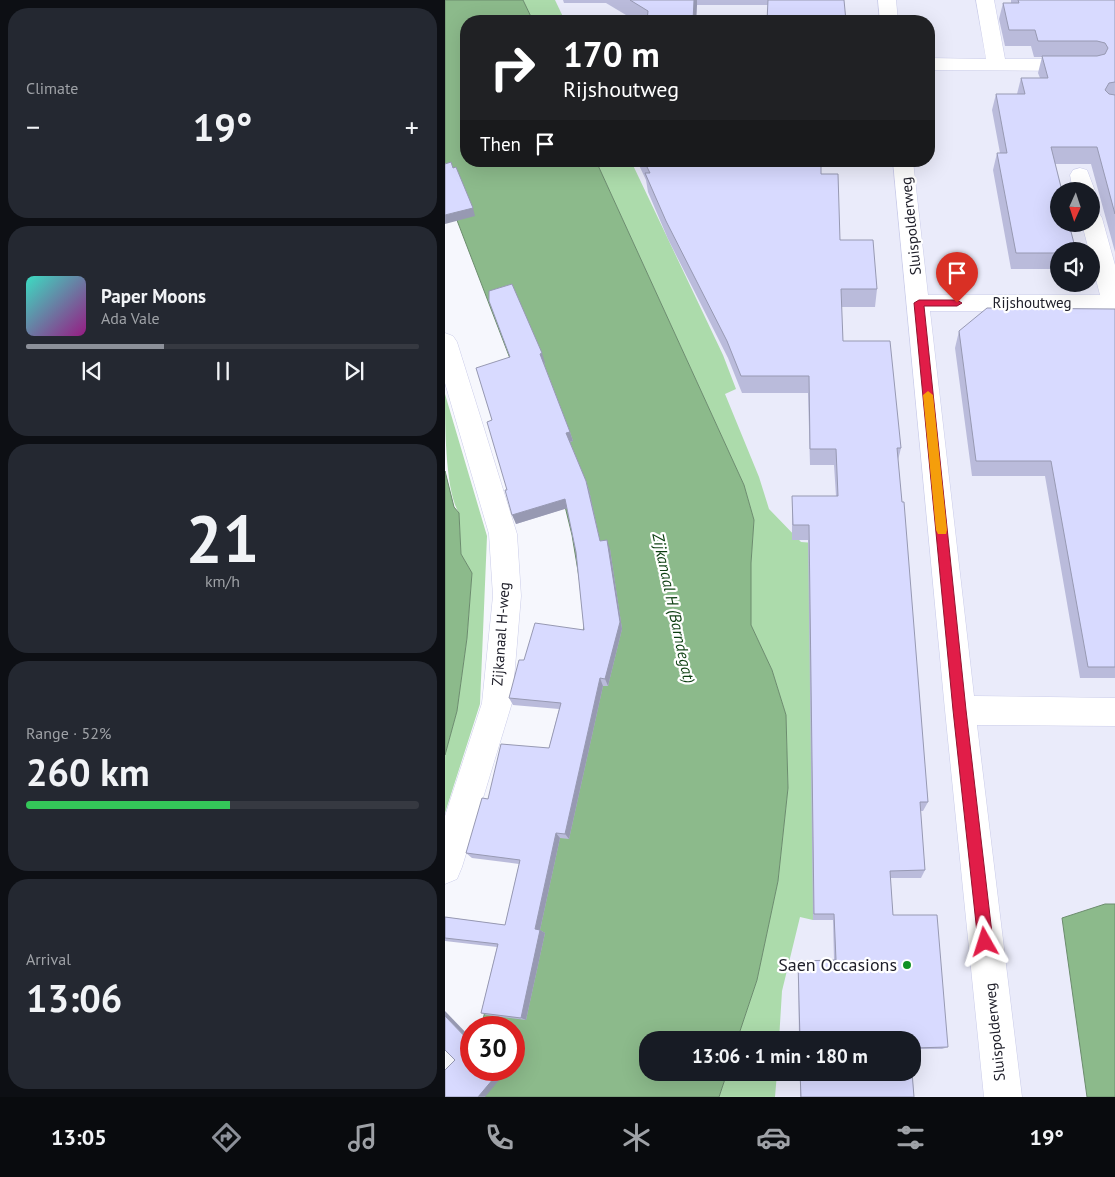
<!DOCTYPE html>
<html lang="en">
<head>
<meta charset="utf-8">
<style>
	:root { --surface:#171b24; --page:#242831; --text:#f1f3f6; --muted:#9ea1a6; --line:#363941; --accent:#8c9099 }
	body { margin:0; font-family:"PT Sans",sans-serif; background:var(--page); color:var(--text); height:100vh; display:flex; flex-direction:column; font-size:19px; white-space:nowrap }
	* { box-sizing:border-box; margin:0 }
	p { font-size:16px; color:var(--muted) }
	.icon { flex:none; width:28px; height:28px; fill:none; stroke:currentColor; stroke-width:2; stroke-linecap:round; stroke-linejoin:round }
	.map { position:relative; flex:1; overflow:hidden }
	.details { display:flex; flex-direction:column; gap:8px; padding:8px; background:#0d0f14; width:445px }
	.details>* { flex:none }
	.banner { position:absolute; left:15px; top:15px; width:475px; height:152px; border-radius:20px; box-shadow:0 5px 20px #0002; background:#202124; color:#fff; overflow:hidden }
	.needle { width:32px; rotate:183deg }
	.buttons { position:absolute; left:605px; top:182px; display:grid; gap:10px }
	.buttons a { display:grid; place-items:center; width:50px; height:50px; border-radius:50%; background:var(--surface); box-shadow:0 5px 20px #0002; font-size:25px }
	.speed { position:absolute; left:15px; top:1016px; display:flex; gap:10px; font-size:25px; font-weight:700; text-align:center }
	.speed>* { display:grid; place-content:center; width:65px; height:65px; border-radius:50%; background:var(--surface); box-shadow:0 5px 20px #0002; line-height:1 }
	.speed .limit { border:8px solid #d22; background:#fff; color:#111 }
	.pin { position:absolute; display:grid; place-items:center; width:42px; height:42px; color:#fff; margin:-51px -21px; border-radius:50% 50% 50% 0; rotate:-45deg; box-shadow:0 0 5px #0007 }
	.pin .icon { rotate:45deg }
	.me { position:absolute; width:55px; margin:-28px; rotate:354deg; stroke-linejoin:round; filter:drop-shadow(0 0 4px #0008) }
	.turn { display:flex; align-items:center; gap:18px; height:105px; padding:0 20px; font-size:22px }
	.turn .icon { width:65px; height:65px; stroke-width:2.5 }
	.turn b { display:block; font-size:35px; line-height:42px }
	.then { display:flex; align-items:center; height:48px; padding:0 20px; background:#0003; gap:10px; font-size:19px }
	.big { font-size:38px; font-weight:800; line-height:1.1 }
	.details .widget { flex:1; display:flex; flex-direction:column; justify-content:center; gap:8px; min-width:0; padding:0 18px; border-radius:20px; background:var(--page) }
	.details .dial { align-items:center; gap:0 }
	.dial b { font-size:65px; line-height:1 }
	.song { display:flex; align-items:center; gap:15px }
	.cover { width:60px; height:60px; border-radius:8px; background:linear-gradient(135deg,hsl(170 70% 55%),hsl(310 70% 35%)) }
	.played { height:5px; border-radius:2px; background:linear-gradient(90deg,var(--accent) 35%,var(--line) 35%) }
	.keys { display:flex; justify-content:space-around; direction:ltr }
	.heat { display:flex; justify-content:space-between; align-items:center; font-size:28px; direction:ltr }
	.charge { height:8px; border-radius:4px; background:linear-gradient(90deg,#34c759 52%,var(--line) 0) }
	.trip { position:absolute; left:194px; top:1031px; width:282px; height:50px; border-radius:20px; background:var(--surface); box-shadow:0 5px 20px #0002; font-weight:800; line-height:50px; text-align:center }
	.tabs { display:flex; height:80px; justify-content:space-around; align-items:center; background:#090b0e; color:var(--muted) }
	.tabs .icon { width:35px; height:35px }
	.tabs .selected { color:var(--accent) }
	.tabs b { font-size:22px; color:var(--text) }
	main { display:flex; flex:1; min-height:0 }
	.map>svg:first-child { display:block }
</style>
</head>
<body>
<main>
<section class="details">
<div class="widget"><p>Climate</p>
<div class="heat"><a>−</a><b class="big">19°</b><a>+</a></div>
</div>
<div class="widget">
<div class="song"><i class="cover"></i><div><b>Paper Moons</b><p>Ada Vale</p></div></div>
<div class="played"></div>
<div class="keys"><svg class="icon" aria-label="previous" viewBox="0 0 24 24"><path d="M18 5L8 12l10 7zM5 5v14"/></svg><svg class="icon" aria-label="pause" viewBox="0 0 24 24"><path d="M8 5v14M16 5v14"/></svg><svg class="icon" aria-label="next" viewBox="0 0 24 24"><path d="M6 5l10 7-10 7zM19 5v14"/></svg></div>
</div>
<div class="widget dial"><b>21</b><p>km/h</p></div>
<div class="widget"><p>Range · 52%</p><b class="big">260 km</b><div class="charge"></div></div>
<div class="widget"><p>Arrival</p><b class="big">13:06</b></div>
</section>
<div class="map">
<svg width="670" height="1097" viewBox="0 0 670 1097">
	<rect width="100%" height="100%" fill="#f6f7fd"/>
	<path fill="#eaebfa" fill-rule="evenodd" d="M 0,0 L 670,0 L 670,1097 L 121,1097 L 231,648 L 53,161 L 484,161 L 484,21 L 21,21 ZM 614,191 L 646,191 L 646,224 L 614,224 ZM 614,251 L 646,251 L 646,284 L 614,284 ZM 202,1040 L 468,1040 L 468,1072 L 202,1072 Z"/>
	<g fill="#acdbab">
		<path d="M 78,0 L 110,0 L 120,21 L 88,21 Z"/>
		<path d="M 151,161 L 186,161 L 278,355 L 291,389 L 280,394 L 314,477 L 324,509 L 356,542 L 370,543 L 368,920 L 355,917 L 337,991 L 334,1040 L 292,1040 L 312,980 L 333,881 L 343,788 L 341,715 L 327,670 L 306,625 L 306,563 L 309,520 L 299,485 Z"/>
		<path d="M 0,394 L 42,536 L 35,704 L 0,813 L 0,755 L 12,711 L 22,638 L 27,573 L 16,554 L 14,513 C 0,491 0,423 0,394 Z"/>
		<path d="M 282,1073 L 332,1073 L 330,1097 L 274,1097 Z"/>
	</g>
	<g fill="#8cba8b" stroke="#6c8c6e">
		<path d="M 0,0 L 78,0 L 88,21 L 21,21 L 21,161 L 151,161 L 299,485 L 309,520 L 306,563 L 306,625 L 327,670 L 341,715 L 343,788 L 333,881 L 312,980 L 292,1040 L 202,1040 L 202,1072 L 282,1073 L 274,1097 L 0,1097 L 26,1070 L 69,1070 L 69,1028 L 36,1027 L 141,619 L 127,535 L 117,494 L 0,189 Z"/>
		<path d="M 0,471 L 9,507 L 14,513 L 16,554 L 27,573 L 22,638 L 12,711 L 0,755 Z"/>
		<path d="M 660,904 L 670,904 L 670,1097 L 642,1097 L 617,918 Z"/>
	</g>
	<g fill="none" stroke-linecap="round" stroke-linejoin="round">
		<defs>
			<g id="minor">
				<path d="M 433,0 L 451,0 L 453,21 L 435,21 Z"/>
				<path d="M 531,0 L 549,0 L 560,59 L 632,59 L 639,61 L 641,65 L 639,69 L 632,71 L 484,70 L 484,58 L 541,59 Z"/>
				<path d="M 448,161 L 468,161 L 483,295 L 655,295 L 646,260 L 646,251 L 644,251 L 637,224 L 646,224 L 646,211 L 654,213 L 657,218 L 670,265 L 670,311 L 485,311 L 529,696 L 670,698 L 670,726 L 532,725 L 577,1097 L 539,1097 L 500,710 Z"/>
				<path d="M 635,168 L 642,170 L 650,191 L 646,196 L 646,191 L 628,191 L 625,175 L 628,170 Z"/>
				<path d="M 0,333 L 8,336 L 12,342 L 72,534 L 76,596 L 67,703 L 17,867 L 12,879 L 0,884 L 0,816 L 37,703 L 48,596 L 44,534 L 0,383 Z"/>
			</g>
		</defs>
		<use href="#minor" stroke="#cacce9" stroke-width="1"/>
		<use href="#minor" fill="#fff" fill-rule="evenodd"/>
	</g>
	<g fill="#babbdb">
		<path d="M 118,0 L 399,0 L 323,5 L 252,5 L 251,21 L 191,21 L 161,3 L 119,3 Z"/>
		<path d="M 566,0 L 670,0 L 670,252 L 646,164 L 610,164 L 614,251 L 614,269 L 566,269 L 548,170 L 552,153 L 555,153 L 547,110 L 551,94 L 572,94 L 576,78 L 595,78 L 593,73 L 597,57 L 589,57 L 586,46 L 560,46 L 554,19 L 558,3 L 566,3 Z"/>
		<path d="M 192,161 L 376,161 L 376,174 L 395,240 L 432,289 L 430,307 L 396,307 L 398,341 L 456,448 L 453,460 L 483,802 L 478,811 L 475,811 L 480,870 L 476,878 L 445,878 L 448,915 L 503,1047 L 497,1049 L 468,1049 L 468,1040 L 354,1040 L 353,965 L 353,961 L 389,960 L 388,920 L 368,920 L 363,540 L 347,540 L 347,496 L 391,496 L 389,465 L 365,465 L 363,393 L 297,393 L 283,358 L 223,239 L 203,192 L 201,180 Z"/>
		<path d="M 670,309 L 670,678 L 635,678 L 600,476 L 527,476 L 510,348 L 514,331 Z"/>
		<path d="M 100,363 L 99,364 L 125,432 L 128,441 L 125,442 L 141,481 L 144,490 L 155,541 L 165,549 L 177,629 L 163,686 L 158,686 L 124,839 L 115,838 L 95,930 L 100,933 L 81,1020 L 42,1015 L 36,1013 L 52,947 L 0,941 L 0,917 L 60,925 L 74,864 L 27,858 L 21,853 L 43,799 L 104,748 L 114,709 L 68,705 L 64,698 L 79,660 L 139,630 L 131,552 L 122,508 L 71,524 L 62,490 L 47,420 L 31,368 Z"/>
		<path d="M 355,1072 L 467,1072 L 469,1097 L 355,1097 Z"/>
	</g>
	<g fill="#9799b2">
		<path d="M 249,0 L 252,0 L 252,5 L 251,21 L 248,21 Z"/>
		<path d="M 28,208 L 30,216 L 0,224 L 0,215 Z"/>
		<path d="M 97,353 L 100,363 L 99,364 L 95,354 Z"/>
		<path d="M 125,432 L 128,441 L 124,442 L 121,433 Z"/>
		<path d="M 141,481 L 144,490 L 157,550 L 155,541 Z"/>
		<path d="M 120,499 L 123,508 L 71,524 L 67,515 Z"/>
		<path d="M 162,540 L 165,549 L 177,629 L 163,686 L 160,679 Z"/>
		<path d="M 155,678 L 158,686 L 124,839 L 120,834 Z"/>
		<path d="M 111,833 L 115,838 L 95,930 L 100,933 L 81,1020 L 76,1018 L 90,929 Z"/>
		<path d="M 0,1011 L 26,1038 L 26,1043 L 0,1016 Z"/>
		<path d="M 52,1070 L 57,1070 L 60,1073 L 40,1097 L 33,1097 Z"/>
	</g>
	<g fill="#d8daff" stroke="#9799b2">
		<path d="M 185,0 L 249,0 L 248,21 L 202,21 L 203,11 Z"/>
		<path d="M 323,0 L 399,0 L 401,21 L 322,21 Z"/>
		<path d="M 573,0 L 670,0 L 670,82 L 664,83 L 660,90 L 664,94 L 670,95 L 670,214 L 652,147 L 606,147 L 617,191 L 614,191 L 614,224 L 624,224 L 631,251 L 614,251 L 614,253 L 571,253 L 552,153 L 562,153 L 551,94 L 580,94 L 576,78 L 603,78 L 597,56 L 652,56 L 660,54 L 663,48 L 660,43 L 652,41 L 593,41 L 590,30 L 564,30 L 558,3 L 574,3 Z"/>
		<path d="M 199,161 L 376,161 L 376,174 L 393,174 L 395,240 L 428,240 L 432,289 L 396,289 L 398,341 L 445,341 L 456,448 L 452,448 L 457,502 L 459,502 L 483,802 L 475,802 L 480,870 L 445,871 L 448,915 L 492,915 L 503,1047 L 468,1048 L 468,1040 L 355,1040 L 353,961 L 391,960 L 389,914 L 369,914 L 364,525 L 348,525 L 347,496 L 393,496 L 391,449 L 365,449 L 364,376 L 296,376 L 282,341 L 221,221 L 200,173 L 205,173 Z"/>
		<path d="M 6,162 L 8,168 L 11,167 L 28,208 L 0,215 L 0,164 Z"/>
		<path d="M 67,284 L 97,353 L 95,354 L 125,432 L 121,433 L 141,481 L 155,541 L 162,540 L 175,622 L 160,679 L 155,678 L 120,834 L 111,833 L 90,929 L 95,930 L 76,1018 L 36,1013 L 53,944 L 0,938 L 0,917 L 60,925 L 75,860 L 21,853 L 37,798 L 43,799 L 56,744 L 104,748 L 116,703 L 64,698 L 74,660 L 79,660 L 90,623 L 139,630 L 131,552 L 120,499 L 67,515 L 60,490 L 62,490 L 42,422 L 47,420 L 31,368 L 65,357 L 44,301 L 44,291 Z"/>
		<path d="M 542,308 L 670,309 L 670,667 L 643,667 L 606,461 L 531,461 L 514,331 Z"/>
		<path d="M 0,1016 L 26,1043 L 26,1070 L 52,1070 L 54,1072 L 33,1097 L 0,1097 L 0,1070 L 10,1060 L 0,1050 Z"/>
		<path d="M 355,1072 L 467,1072 L 469,1097 L 356,1097 Z"/>
	</g>
	<path fill="#e11d48" stroke="#92132f" d="M 474,300 L 512,300 L 517,303 L 512,306 L 479,306 L 521,710 L 548,942 L 545,947 L 540,949 L 535,947 L 533,942 L 508,710 L 469,303 Z"/>
	<path fill="#f59e0b" d="M 483,391 L 488,395 L 502,530 L 501,534 L 493,534 L 491,530 L 478,395 Z"/>
	<circle fill="#109224" stroke="#fff" stroke-width="2" cx="462" cy="965" r="5"/>
	<g text-anchor="middle" stroke-width="4.5" stroke-linejoin="round" paint-order="stroke">
		<g font-size="15" fill="#20202b" stroke="#fff">
			<text transform="translate(466 226) rotate(-96)" y="5">Sluispolderweg</text>
			<text x="587" y="308">Rijshoutweg</text>
			<text transform="translate(56 634) rotate(-86)" y="5">Zijkanaal H-weg</text>
			<text transform="translate(550 1032) rotate(-96)" y="5">Sluispolderweg</text>
		</g>
		<g font-size="16" font-style="italic" fill="#0c3e10" stroke="#fff">
			<text transform="translate(229 608) rotate(78)" y="6">Zijkanaal H (Barndegat)</text>
		</g>
		<g font-size="18" fill="#20202b" stroke="#fff" text-anchor="end">
			<text x="452" y="971">Saen Occasions</text>
		</g>
	</g>
</svg>
<div class="buttons">
<a><svg class="needle" viewBox="-14 -14 28 28"><path d="M0-13l5 13h-10z" fill="#e53935"/><path d="M0 13l5-13h-10z" fill="#9ea1a6"/></svg></a>
<a><svg class="icon" aria-label="sound" viewBox="0 0 24 24"><path d="M4 9h4l5-4v14l-5-4H4zM17 9q2 3 0 6"/></svg></a>
</div>
<div class="speed"><div class="limit">30</div></div>
<div class="pin" style="left:512px;top:303px;background:#d93025"><svg class="icon" aria-label="arrive" viewBox="0 0 24 24"><path d="M6 21V4h12l-3 4 3 4H6"/></svg></div>
<svg class="me" style="left:540px;top:942px" viewBox="-20 -20 40 40"><path d="M0-17L14 15 0 8-14 15z" fill="#e11d48" stroke="#fff" stroke-width="4"/></svg>
<div class="trip">13:06 · 1 min · 180 m</div>
<div class="banner">
<div class="turn"><svg class="icon" aria-label="right" viewBox="0 0 24 24"><path d="M7 20v-9h11M14 6l5 5-5 5"/></svg><div><b>170 m</b>Rijshoutweg</div></div>
<div class="then">Then<svg class="icon" aria-label="arrive" viewBox="0 0 24 24"><path d="M6 21V4h12l-3 4 3 4H6"/></svg></div>
</div>
</div>
</main>
<nav class="tabs">
<b>13:05</b>
<svg class="icon selected" aria-label="directions" viewBox="0 0 24 24"><path d="M12 3l9 9-9 9-9-9zM9 14v-3h6M13 9l2 2-2 2"/></svg>
<svg class="icon" aria-label="music" viewBox="0 0 24 24"><path d="M9 18V5l10-2v13"/><circle cx="6" cy="18" r="3"/><circle cx="16" cy="16" r="3"/></svg>
<svg class="icon" aria-label="phone" viewBox="0 0 24 24"><path d="M5 4h4l2 5-3 2q2 4 5 5l2-3 5 2v4C11 20 4 13 5 4z"/></svg>
<svg class="icon" aria-label="climate" viewBox="0 0 24 24"><path d="M12 3v18M4 7l16 10M4 17L20 7"/></svg>
<svg class="icon" aria-label="car" viewBox="0 0 24 24"><path d="M5 17H2v-5l4-1 3-4h7l3 4 3 1v5h-3M9 17h6M6 11h13"/><circle cx="7" cy="17" r="2"/><circle cx="17" cy="17" r="2"/></svg>
<svg class="icon" aria-label="filters" viewBox="0 0 24 24"><path d="M4 7h16M4 17h16"/><circle cx="9" cy="7" r="2"/><circle cx="15" cy="17" r="2"/></svg>
<b>19°</b>
</nav>
</body>
</html>
